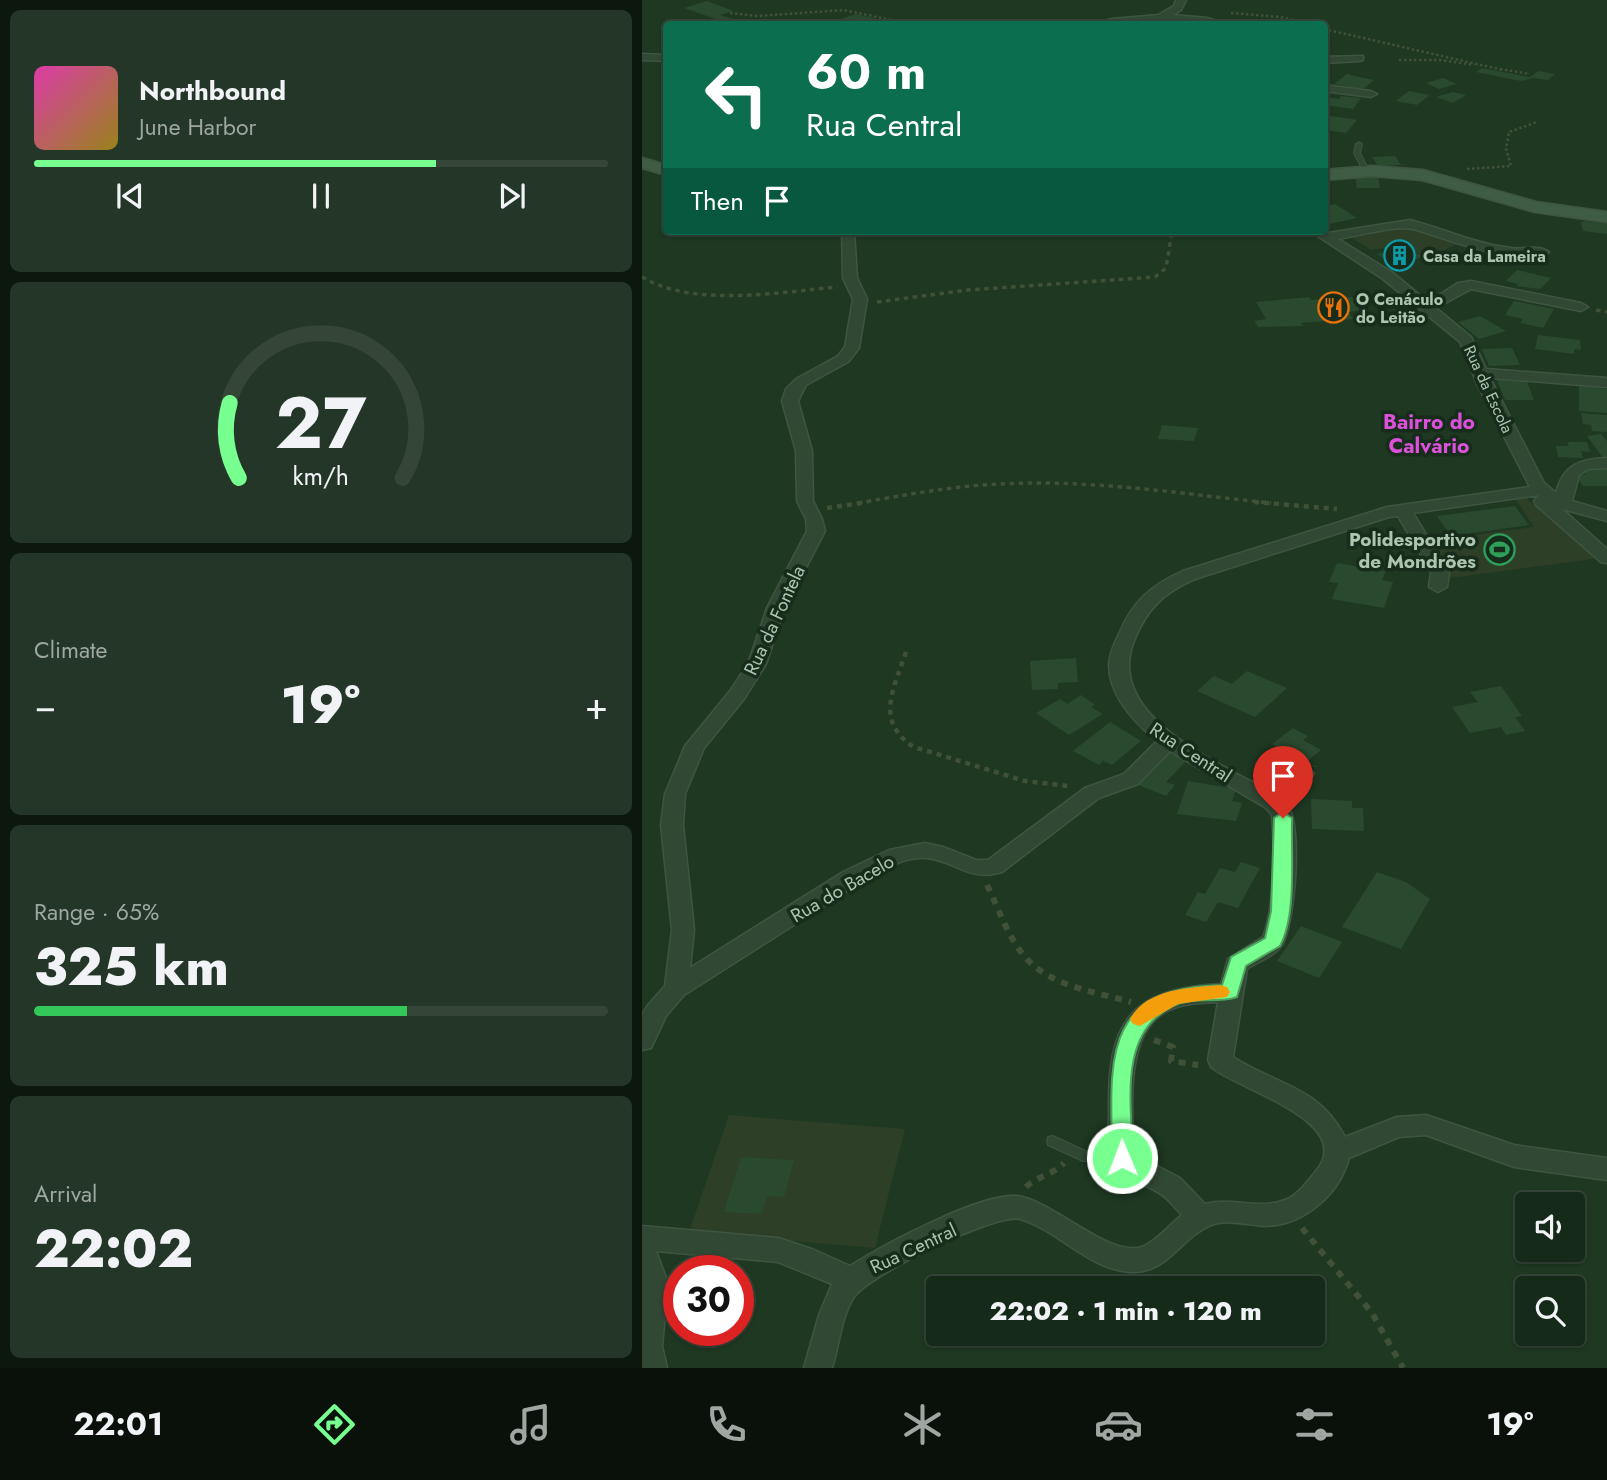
<!DOCTYPE html>
<html lang="en">
<head>
<meta charset="utf-8">
<style>
	:root { --surface:#162a1a; --page:#233627; --text:#f1f3f6; --muted:#9ea7a2; --line:#354639; --accent:#77ff90 }
	body { margin:0; font-family:Jost,sans-serif; background:var(--page); color:var(--text); height:100vh; display:flex; flex-direction:column; font-size:26px; white-space:nowrap }
	* { box-sizing:border-box; margin:0 }
	p { font-size:23px; color:var(--muted) }
	.icon { flex:none; width:38px; height:38px; fill:none; stroke:currentColor; stroke-width:2; stroke-linecap:round; stroke-linejoin:round }
	.map { position:relative; flex:1; overflow:hidden }
	.details { display:flex; flex-direction:column; gap:10px; padding:10px; background:#0c170e; width:642px }
	.details>* { flex:none }
	.guide { position:absolute; left:21px; top:21px; width:665px; height:214px; border-radius:7px; box-shadow:0 2px 5px #0004,0 0 0 2px var(--line); background:#0b6e4f; color:#fff; overflow:hidden }
	.controls { position:absolute; left:873px; top:1192px; display:grid; gap:14px }
	.controls a { display:grid; place-items:center; width:70px; height:70px; border-radius:7px; background:var(--surface); box-shadow:0 2px 5px #0004,0 0 0 2px var(--line); font-size:35px }
	.speed { position:absolute; left:21px; top:1255px; display:flex; gap:14px; font-size:35px; font-weight:700; text-align:center }
	.speed>* { display:grid; place-content:center; width:91px; height:91px; border-radius:50%; background:var(--surface); box-shadow:0 2px 5px #0004,0 0 0 2px var(--line); line-height:1 }
	.speed .limit { border:10px solid #d22; background:#fff; color:#111 }
	.pin { position:absolute; display:grid; place-items:center; width:60px; height:60px; color:#fff; margin:-72px -30px; border-radius:50% 50% 50% 0; rotate:-45deg; box-shadow:0 0 7px #0007 }
	.pin .icon { rotate:45deg }
	.me { position:absolute; width:77px; margin:-38px; rotate:359deg; stroke-linejoin:round; filter:drop-shadow(0 0 5px #0008) }
	.turn { display:flex; align-items:center; gap:24px; height:147px; padding:0 28px; font-size:32px }
	.turn .icon { width:91px; height:91px; stroke-width:2.5 }
	.turn b { display:block; font-size:49px; line-height:60px }
	.then { display:flex; align-items:center; height:66px; padding:0 28px; background:#0003; gap:14px; font-size:26px }
	.big { font-size:52px; font-weight:800; line-height:1.1 }
	.details .widget { flex:1; display:flex; flex-direction:column; justify-content:center; gap:10px; min-width:0; padding:0 24px; border-radius:10px; background:var(--page) }
	.details .dial { align-items:center; gap:0 }
	.dial svg { height:182px; overflow:visible; fill:none; stroke:var(--line); stroke-width:7; stroke-linecap:round; text-anchor:middle }
	.dial text { fill:var(--text); stroke:none }
	.song { display:flex; align-items:center; gap:21px }
	.cover { width:84px; height:84px; border-radius:10px; background:linear-gradient(135deg,hsl(320 70% 55%),hsl(50 70% 35%)) }
	.played { height:7px; border-radius:4px; background:linear-gradient(90deg,var(--accent) 70%,var(--line) 70%) }
	.keys { display:flex; justify-content:space-around; direction:ltr }
	.heat { display:flex; justify-content:space-between; align-items:center; font-size:38px; direction:ltr }
	.charge { height:10px; border-radius:5px; background:linear-gradient(90deg,#34c759 65%,var(--line) 0) }
	.trip { position:absolute; left:284px; top:1276px; width:399px; height:70px; border-radius:7px; background:var(--surface); box-shadow:0 2px 5px #0004,0 0 0 2px var(--line); font-weight:800; line-height:70px; text-align:center }
	.tabs { display:flex; height:112px; justify-content:space-around; align-items:center; background:#09110a; color:var(--muted) }
	.tabs .icon { width:49px; height:49px }
	.tabs .current { color:var(--accent) }
	.tabs b { font-size:32px; color:var(--text) }
	main { display:flex; flex:1; min-height:0 }
	.map>svg:first-child { display:block }
</style>
</head>
<body>
<main>
<section class="details">
<div class="widget">
<div class="song"><i class="cover"></i><div><b>Northbound</b><p>June Harbor</p></div></div>
<div class="played"></div>
<div class="keys"><svg class="icon" aria-label="previous" viewBox="0 0 24 24"><path d="M18 5L8 12l10 7zM5 5v14"/></svg><svg class="icon" aria-label="pause" viewBox="0 0 24 24"><path d="M8 5v14M16 5v14"/></svg><svg class="icon" aria-label="next" viewBox="0 0 24 24"><path d="M6 5l10 7-10 7zM19 5v14"/></svg></div>
</div>
<div class="widget dial"><svg viewBox="0 0 100 80">
<path d="M14 69A42 42 0 1 1 86 69"/>
<path d="M14 69A42 42 0 0 1 10 36" stroke="#77ff90"/>
<text x="50" y="56" font-size="32" font-weight="700">27</text>
<text x="50" y="72" font-size="11">km/h</text>
</svg></div>
<div class="widget"><p>Climate</p>
<div class="heat"><a>−</a><b class="big">19°</b><a>+</a></div>
</div>
<div class="widget"><p>Range · 65%</p><b class="big">325 km</b><div class="charge"></div></div>
<div class="widget"><p>Arrival</p><b class="big">22:02</b></div>
</section>
<div class="map">
<svg width="965" height="1368" viewBox="0 0 965 1368">
	<rect width="100%" height="100%" fill="#1e3822"/>
	<g fill="#2d3f26">
		<path d="M 765,226 L 817,243 L 784,259 L 764,247 L 746,251 L 740,248 L 729,250 L 707,236 Z"/>
		<path d="M 881,496 L 951,552 L 951,559 L 808,578 L 786,541 L 892,527 L 872,497 Z"/>
		<path d="M 87,1115 L 263,1129 L 233,1248 L 47,1232 Z"/>
	</g>
	<g fill="#2a4a2f">
		<path d="M 65,1 L 92,11 L 78,15 L 91,19 L 82,22 L 42,8 Z"/>
		<path d="M 214,14 L 247,22 L 240,24 L 182,24 Z"/>
		<path d="M 840,68 L 888,77 L 896,71 L 913,74 L 906,80 L 891,78 L 879,81 L 834,72 Z"/>
		<path d="M 705,74 L 717,77 L 732,80 L 721,89 L 692,84 Z"/>
		<path d="M 801,78 L 815,84 L 797,89 L 784,83 Z"/>
		<path d="M 767,91 L 788,95 L 775,105 L 754,101 Z"/>
		<path d="M 811,92 L 824,95 L 811,103 L 794,97 Z"/>
		<path d="M 699,96 L 719,98 L 711,109 L 682,105 L 682,97 L 697,99 Z"/>
		<path d="M 682,115 L 710,119 L 715,120 L 704,133 L 682,130 Z"/>
		<path d="M 753,156 L 759,165 L 736,166 L 730,157 Z"/>
		<path d="M 713,176 L 736,177 L 738,188 L 715,188 Z"/>
		<path d="M 693,204 L 715,218 L 687,224 L 682,221 L 682,206 Z"/>
		<path d="M 943,221 L 965,223 L 965,234 L 941,231 L 939,222 Z"/>
		<path d="M 764,247 L 781,257 L 751,265 L 735,254 Z"/>
		<path d="M 875,270 L 909,278 L 898,289 L 875,286 L 876,284 L 864,281 Z"/>
		<path d="M 667,297 L 669,300 L 710,297 L 719,310 L 707,312 L 711,319 L 659,323 L 661,326 L 616,327 L 612,321 L 624,319 L 614,302 Z"/>
		<path d="M 872,301 L 912,309 L 901,328 L 878,323 L 881,319 L 863,315 Z"/>
		<path d="M 838,316 L 864,331 L 837,339 L 816,322 Z"/>
		<path d="M 896,335 L 938,340 L 939,350 L 932,349 L 932,354 L 893,349 Z"/>
		<path d="M 870,348 L 878,365 L 847,366 L 840,349 Z"/>
		<path d="M 884,379 L 892,400 L 863,400 L 855,380 Z"/>
		<path d="M 937,386 L 965,389 L 965,413 L 937,411 Z"/>
		<path d="M 939,413 L 965,415 L 965,432 L 950,431 L 949,425 L 941,424 Z"/>
		<path d="M 520,425 L 556,428 L 552,441 L 516,439 Z"/>
		<path d="M 959,434 L 965,441 L 965,457 L 961,458 L 945,436 Z"/>
		<path d="M 925,442 L 945,442 L 948,452 L 939,451 L 941,458 L 916,457 L 914,446 L 927,446 Z"/>
		<path d="M 965,468 L 965,486 L 941,486 L 934,477 L 944,474 L 941,471 Z"/>
		<path d="M 873,506 L 887,525 L 809,536 L 795,516 Z"/>
		<path d="M 695,563 L 744,571 L 740,580 L 751,582 L 742,608 L 690,599 L 696,583 L 687,582 Z"/>
		<path d="M 434,658 L 436,682 L 416,683 L 416,689 L 390,690 L 388,661 Z"/>
		<path d="M 605,671 L 645,688 L 613,717 L 555,691 L 572,676 L 590,684 Z"/>
		<path d="M 859,686 L 880,716 L 873,717 L 883,731 L 864,735 L 859,727 L 828,733 L 810,707 L 836,702 L 828,692 Z"/>
		<path d="M 439,695 L 453,705 L 449,707 L 461,714 L 427,735 L 394,713 L 418,699 L 425,704 Z"/>
		<path d="M 468,722 L 499,741 L 470,765 L 461,761 L 457,765 L 431,751 Z"/>
		<path d="M 651,728 L 666,736 L 661,740 L 679,750 L 663,763 L 630,744 Z"/>
		<path d="M 526,750 L 547,758 L 524,782 L 533,785 L 524,796 L 494,784 Z"/>
		<path d="M 546,781 L 594,789 L 590,801 L 600,803 L 594,821 L 535,814 Z"/>
		<path d="M 669,799 L 710,801 L 710,808 L 721,808 L 722,831 L 670,829 Z"/>
		<path d="M 599,862 L 618,868 L 596,908 L 576,902 L 564,922 L 543,915 L 556,892 L 563,894 L 578,868 L 593,872 Z"/>
		<path d="M 735,872 L 764,882 L 788,899 L 759,949 L 700,927 Z"/>
		<path d="M 659,926 L 700,942 L 677,978 L 635,961 Z"/>
		<path d="M 99,1157 L 152,1160 L 142,1197 L 125,1196 L 120,1214 L 82,1212 Z"/>
	</g>
	<g fill="none" stroke-linecap="round" stroke-linejoin="round">
		<defs>
			<g id="lane">
				<path d="M 717,142 L 720,144 L 718,153 L 727,171 L 726,172 L 722,172 L 712,153 L 714,144 Z"/>
				<path d="M 411,1136 L 443,1151 L 480,1153 L 485,1154 L 486,1158 L 485,1162 L 480,1163 L 441,1161 L 406,1145 L 405,1141 L 406,1137 Z"/>
			</g>
			<g id="street">
				<path d="M 534,0 L 544,0 L 539,10 L 531,15 L 565,18 L 585,24 L 520,21 L 450,24 L 470,19 L 516,15 L 532,6 Z"/>
				<path d="M 295,21 L 321,21 L 326,24 L 290,24 Z"/>
				<path d="M 0,54 L 24,55 L 24,61 L 0,60 Z"/>
				<path d="M 721,56 L 721,60 L 717,61 L 682,63 L 682,57 Z"/>
				<path d="M 682,85 L 729,91 L 735,94 L 729,97 L 682,91 Z"/>
				<path d="M 768,220 C 802,229 834,244 869,248 C 881,250 897,244 907,252 C 883,272 799,236 771,229 C 754,225 715,236 696,239 L 751,273 L 786,302 L 816,283 L 829,281 L 939,303 L 946,307 L 939,311 L 829,289 L 794,308 L 829,337 L 844,369 L 965,378 L 965,387 L 848,378 L 902,483 L 914,493 C 921,465 938,459 965,458 L 965,468 L 946,469 L 937,475 L 930,501 L 965,511 L 965,521 L 920,509 L 965,549 L 965,563 L 959,562 L 894,505 L 892,501 L 897,495 L 771,513 L 807,572 L 805,587 L 796,592 L 787,587 L 789,572 L 756,516 L 747,517 L 553,579 C 522,593 505,608 492,641 C 466,706 548,748 595,774 C 611,783 632,791 645,805 C 661,823 653,924 640,945 C 632,957 616,961 605,969 L 591,1057 C 634,1085 677,1086 703,1137 L 755,1117 L 784,1115 L 872,1145 L 965,1158 L 965,1180 L 872,1167 L 784,1135 L 757,1137 L 707,1158 C 697,1195 661,1226 622,1226 C 606,1225 585,1219 569,1225 C 539,1237 526,1274 488,1272 C 448,1270 414,1229 378,1219 C 353,1213 227,1275 212,1297 C 199,1317 197,1346 190,1368 L 162,1368 L 177,1315 L 190,1284 L 136,1262 L 14,1251 L 26,1283 L 20,1346 L 25,1368 L 0,1368 L 0,1226 L 136,1238 L 170,1249 L 208,1266 C 241,1245 338,1193 375,1196 C 411,1200 470,1261 502,1246 C 517,1239 527,1225 540,1215 C 533,1208 526,1198 517,1193 C 504,1184 481,1179 471,1166 C 461,1153 467,1129 467,1114 C 465,1024 485,989 579,984 L 586,959 L 621,937 C 633,905 633,850 630,815 L 624,808 L 528,751 L 496,784 L 457,798 L 360,872 C 326,882 314,861 285,858 C 266,856 248,866 232,874 L 42,995 L 24,1016 L 9,1048 L 0,1050 L 0,1015 L 6,1005 L 23,986 L 30,930 L 19,825 L 23,794 L 43,746 L 88,691 L 106,664 L 125,608 L 165,531 L 164,519 L 155,501 L 154,451 L 140,401 L 144,389 L 154,379 L 196,356 L 203,347 L 211,299 L 201,278 L 200,231 L 212,231 L 215,278 L 225,299 L 217,348 L 206,362 L 164,385 L 156,401 L 170,451 L 171,501 L 180,519 L 183,531 L 143,608 L 124,664 L 102,699 L 62,748 L 43,794 L 41,825 L 52,930 L 48,968 L 201,872 L 247,850 L 283,843 L 301,847 L 334,860 L 346,860 L 443,788 L 482,774 L 515,741 C 493,723 467,696 467,665 C 467,655 472,644 477,634 C 490,602 509,585 541,571 L 745,507 L 888,487 L 835,384 L 818,342 L 741,279 L 668,231 L 686,233 ZM 576,1002 L 566,1060 L 569,1067 C 592,1088 716,1121 674,1171 C 666,1181 656,1195 643,1200 C 619,1210 589,1197 563,1204 L 538,1178 L 492,1154 C 490,1113 482,1035 523,1012 C 539,1003 558,1003 576,1002 Z"/>
			</g>
			<g id="secondary">
				<path d="M 0,158 L 24,165 L 24,175 L 0,168 Z"/>
				<path d="M 730,166 L 781,170 L 894,202 L 965,212 L 965,222 L 893,212 L 780,180 L 730,176 L 682,180 L 682,170 Z"/>
			</g>
		</defs>
		<use href="#lane" stroke="#3e5541" stroke-width="2"/>
		<use href="#street" stroke="#3e5541" stroke-width="3"/>
		<use href="#secondary" stroke="#3e5541" stroke-width="3"/>
		<g stroke="#415138" stroke-width="2.5" stroke-dasharray="2.5 2.5" stroke-linecap="butt">
			<path d="M 88,13 L 115,16 L 202,10 L 268,24"/>
			<path d="M 589,13 L 638,17 L 669,24"/>
			<path d="M 682,29 L 861,70"/>
			<path d="M 757,60 L 798,60 L 832,65"/>
			<path d="M 858,69 L 888,74"/>
			<path d="M 825,169 L 869,166 L 864,149 L 867,132 L 895,122"/>
		</g>
		<g stroke="#415138" stroke-width="3.5" stroke-dasharray="4.5 4.5" stroke-linecap="butt">
			<path d="M 0,277 C 52,308 137,292 195,287"/>
			<path d="M 235,302 L 326,290 L 513,277 L 524,268 L 530,231"/>
			<path d="M 954,310 L 965,312"/>
			<path d="M 216,503 C 263,495 310,486 358,484 C 449,479 540,494 629,503"/>
		</g>
		<g stroke="#415138" stroke-width="4.5" stroke-dasharray="5 5" stroke-linecap="butt">
			<path d="M 612,502 L 695,509"/>
			<path d="M 185,508 L 226,502"/>
			<path d="M 264,652 C 252,688 232,722 272,747 L 383,781 L 426,786"/>
			<path d="M 653,800 L 667,786 L 673,766"/>
		</g>
		<g stroke="#415138" stroke-width="6" stroke-dasharray="7 7" stroke-linecap="butt">
			<path d="M 345,885 C 357,909 366,938 384,958 C 410,987 454,992 489,1002"/>
			<path d="M 512,1040 L 531,1047 L 529,1061 L 556,1065"/>
			<path d="M 384,1187 C 395,1176 411,1175 422,1163"/>
			<path d="M 660,1228 L 730,1313 L 761,1368"/>
		</g>
		<use href="#lane" fill="#314835" fill-rule="evenodd"/>
		<use href="#street" fill="#314835" fill-rule="evenodd"/>
		<use href="#secondary" fill="#3f5c45" fill-rule="evenodd"/>
	</g>
	<path fill="#77ff90" stroke="#4da65e" stroke-width="2" d="M 641,812 L 650,818 C 649,854 655,915 638,946 L 604,966 L 595,997 C 574,1004 551,996 531,1006 C 475,1033 490,1106 491,1158 L 488,1164 L 480,1166 L 473,1164 L 470,1158 C 469,1061 457,988 580,985 L 589,957 L 623,938 L 629,911 L 632,818 Z"/>
	<path fill="#f59e0b" d="M 578,985 L 585,987 L 588,992 L 585,997 L 536,1004 L 498,1026 L 491,1024 L 488,1019 C 505,988 548,988 578,985 Z"/>
	<defs>
		<symbol id="building-ring" viewBox="-11 -11 22 22"><circle r="9.5" fill="#172c1b" stroke="#0f9aa8" stroke-width="1.5"/><path d="M-4-6H4V6H1V3H-1V6H-4ZM-2.5-4.3h1.7v1.8h-1.7ZM.8-4.3h1.7v1.8H.8ZM-2.5-1h1.7V.8h-1.7ZM.8-1h1.7V.8H.8Z" fill="#0f9aa8"/></symbol>
		<symbol id="restaurant-ring" viewBox="-11 -11 22 22"><circle r="9.5" fill="#172c1b" stroke="#e8710a" stroke-width="1.5"/><path d="M-5-6h1v4h1v-4h1v4h1v-4h1v5L-1.5 .5V6h-2V.5L-5-1ZM5-6V6H3V1.5H1.5Q1.5-4 5-6Z" fill="#e8710a"/></symbol>
		<symbol id="stadium-ring" viewBox="-11 -11 22 22"><circle r="9.5" fill="#172c1b" stroke="#2e9e5b" stroke-width="1.5"/><path d="M0-5a6.5 5 0 1 0 0 10a6.5 5 0 1 0 0-10ZM-3.5-1.8h7v3.6h-7Z" fill="#2e9e5b"/></symbol>
	</defs>
	<g fill-rule="evenodd">
		<use href="#building-ring" x="740" y="238" width="35" height="35"/>
		<use href="#restaurant-ring" x="674" y="290" width="35" height="35"/>
		<use href="#stadium-ring" x="840" y="532" width="35" height="35"/>
	</g>
	<g text-anchor="middle" stroke-width="7" stroke-linejoin="round" paint-order="stroke">
		<g font-size="16" font-weight="bold" fill="#abc5b0" stroke="#172c1b" text-anchor="start">
			<text x="781" y="262">Casa da Lameira</text>
			<text x="714" y="305">O Cenáculo<tspan x="714" dy="18">do Leitão</tspan></text>
		</g>
		<g font-size="16" fill="#abc5b0" stroke="#172c1b">
			<text transform="translate(847 389) rotate(65)" y="6">Rua da Escola</text>
		</g>
		<g font-size="19" font-weight="bold" fill="#abc5b0" stroke="#172c1b" text-anchor="end">
			<text x="834" y="546">Polidesportivo<tspan x="834" dy="22">de Mondrões</tspan></text>
		</g>
		<g font-size="19" fill="#abc5b0" stroke="#172c1b">
			<text transform="translate(132 620) rotate(-65)" y="7">Rua da Fontela</text>
			<text transform="translate(549 752) rotate(33)" y="7">Rua Central</text>
			<text transform="translate(200 888) rotate(-30)" y="7">Rua do Bacelo</text>
			<text transform="translate(271 1248) rotate(-25)" y="7">Rua Central</text>
		</g>
		<g font-size="21" font-weight="bold" fill="#db51da" stroke="#172c1b">
			<text x="787" y="429">Bairro do<tspan x="787" dy="24">Calvário</tspan></text>
		</g>
	</g>
</svg>
<div class="controls">
<a><svg class="icon" aria-label="sound" viewBox="0 0 24 24"><path d="M4 9h4l5-4v14l-5-4H4zM17 9q2 3 0 6"/></svg></a>
<a><svg class="icon" aria-label="search" viewBox="0 0 24 24"><circle cx="10" cy="10" r="6"/><path d="M15 15l6 6"/></svg></a>
</div>
<div class="speed"><div class="limit">30</div></div>
<div class="pin" style="left:641px;top:818px;background:#d93025"><svg class="icon" aria-label="arrive" viewBox="0 0 24 24"><path d="M6 21V4h12l-3 4 3 4H6"/></svg></div>
<svg class="me" style="left:480px;top:1158px" viewBox="-20 -20 40 40"><circle r="17" fill="#77ff90" stroke="#fff" stroke-width="3"/><path d="M0-11L8 9 0 5-8 9z" fill="#fff"/></svg>
<div class="trip">22:02 · 1 min · 120 m</div>
<div class="guide">
<div class="turn"><svg class="icon" aria-label="left" viewBox="0 0 24 24"><path d="M17 20v-9H6M10 6l-5 5 5 5"/></svg><div><b>60 m</b>Rua Central</div></div>
<div class="then">Then<svg class="icon" aria-label="arrive" viewBox="0 0 24 24"><path d="M6 21V4h12l-3 4 3 4H6"/></svg></div>
</div>
</div>
</main>
<nav class="tabs">
<b>22:01</b>
<svg class="icon current" aria-label="directions" viewBox="0 0 24 24"><path d="M12 3l9 9-9 9-9-9zM9 14v-3h6M13 9l2 2-2 2"/></svg>
<svg class="icon" aria-label="music" viewBox="0 0 24 24"><path d="M9 18V5l10-2v13"/><circle cx="6" cy="18" r="3"/><circle cx="16" cy="16" r="3"/></svg>
<svg class="icon" aria-label="phone" viewBox="0 0 24 24"><path d="M5 4h4l2 5-3 2q2 4 5 5l2-3 5 2v4C11 20 4 13 5 4z"/></svg>
<svg class="icon" aria-label="climate" viewBox="0 0 24 24"><path d="M12 3v18M4 7l16 10M4 17L20 7"/></svg>
<svg class="icon" aria-label="car" viewBox="0 0 24 24"><path d="M5 17H2v-5l4-1 3-4h7l3 4 3 1v5h-3M9 17h6M6 11h13"/><circle cx="7" cy="17" r="2"/><circle cx="17" cy="17" r="2"/></svg>
<svg class="icon" aria-label="filters" viewBox="0 0 24 24"><path d="M4 7h16M4 17h16"/><circle cx="9" cy="7" r="2"/><circle cx="15" cy="17" r="2"/></svg>
<b>19°</b>
</nav>
</body>
</html>
